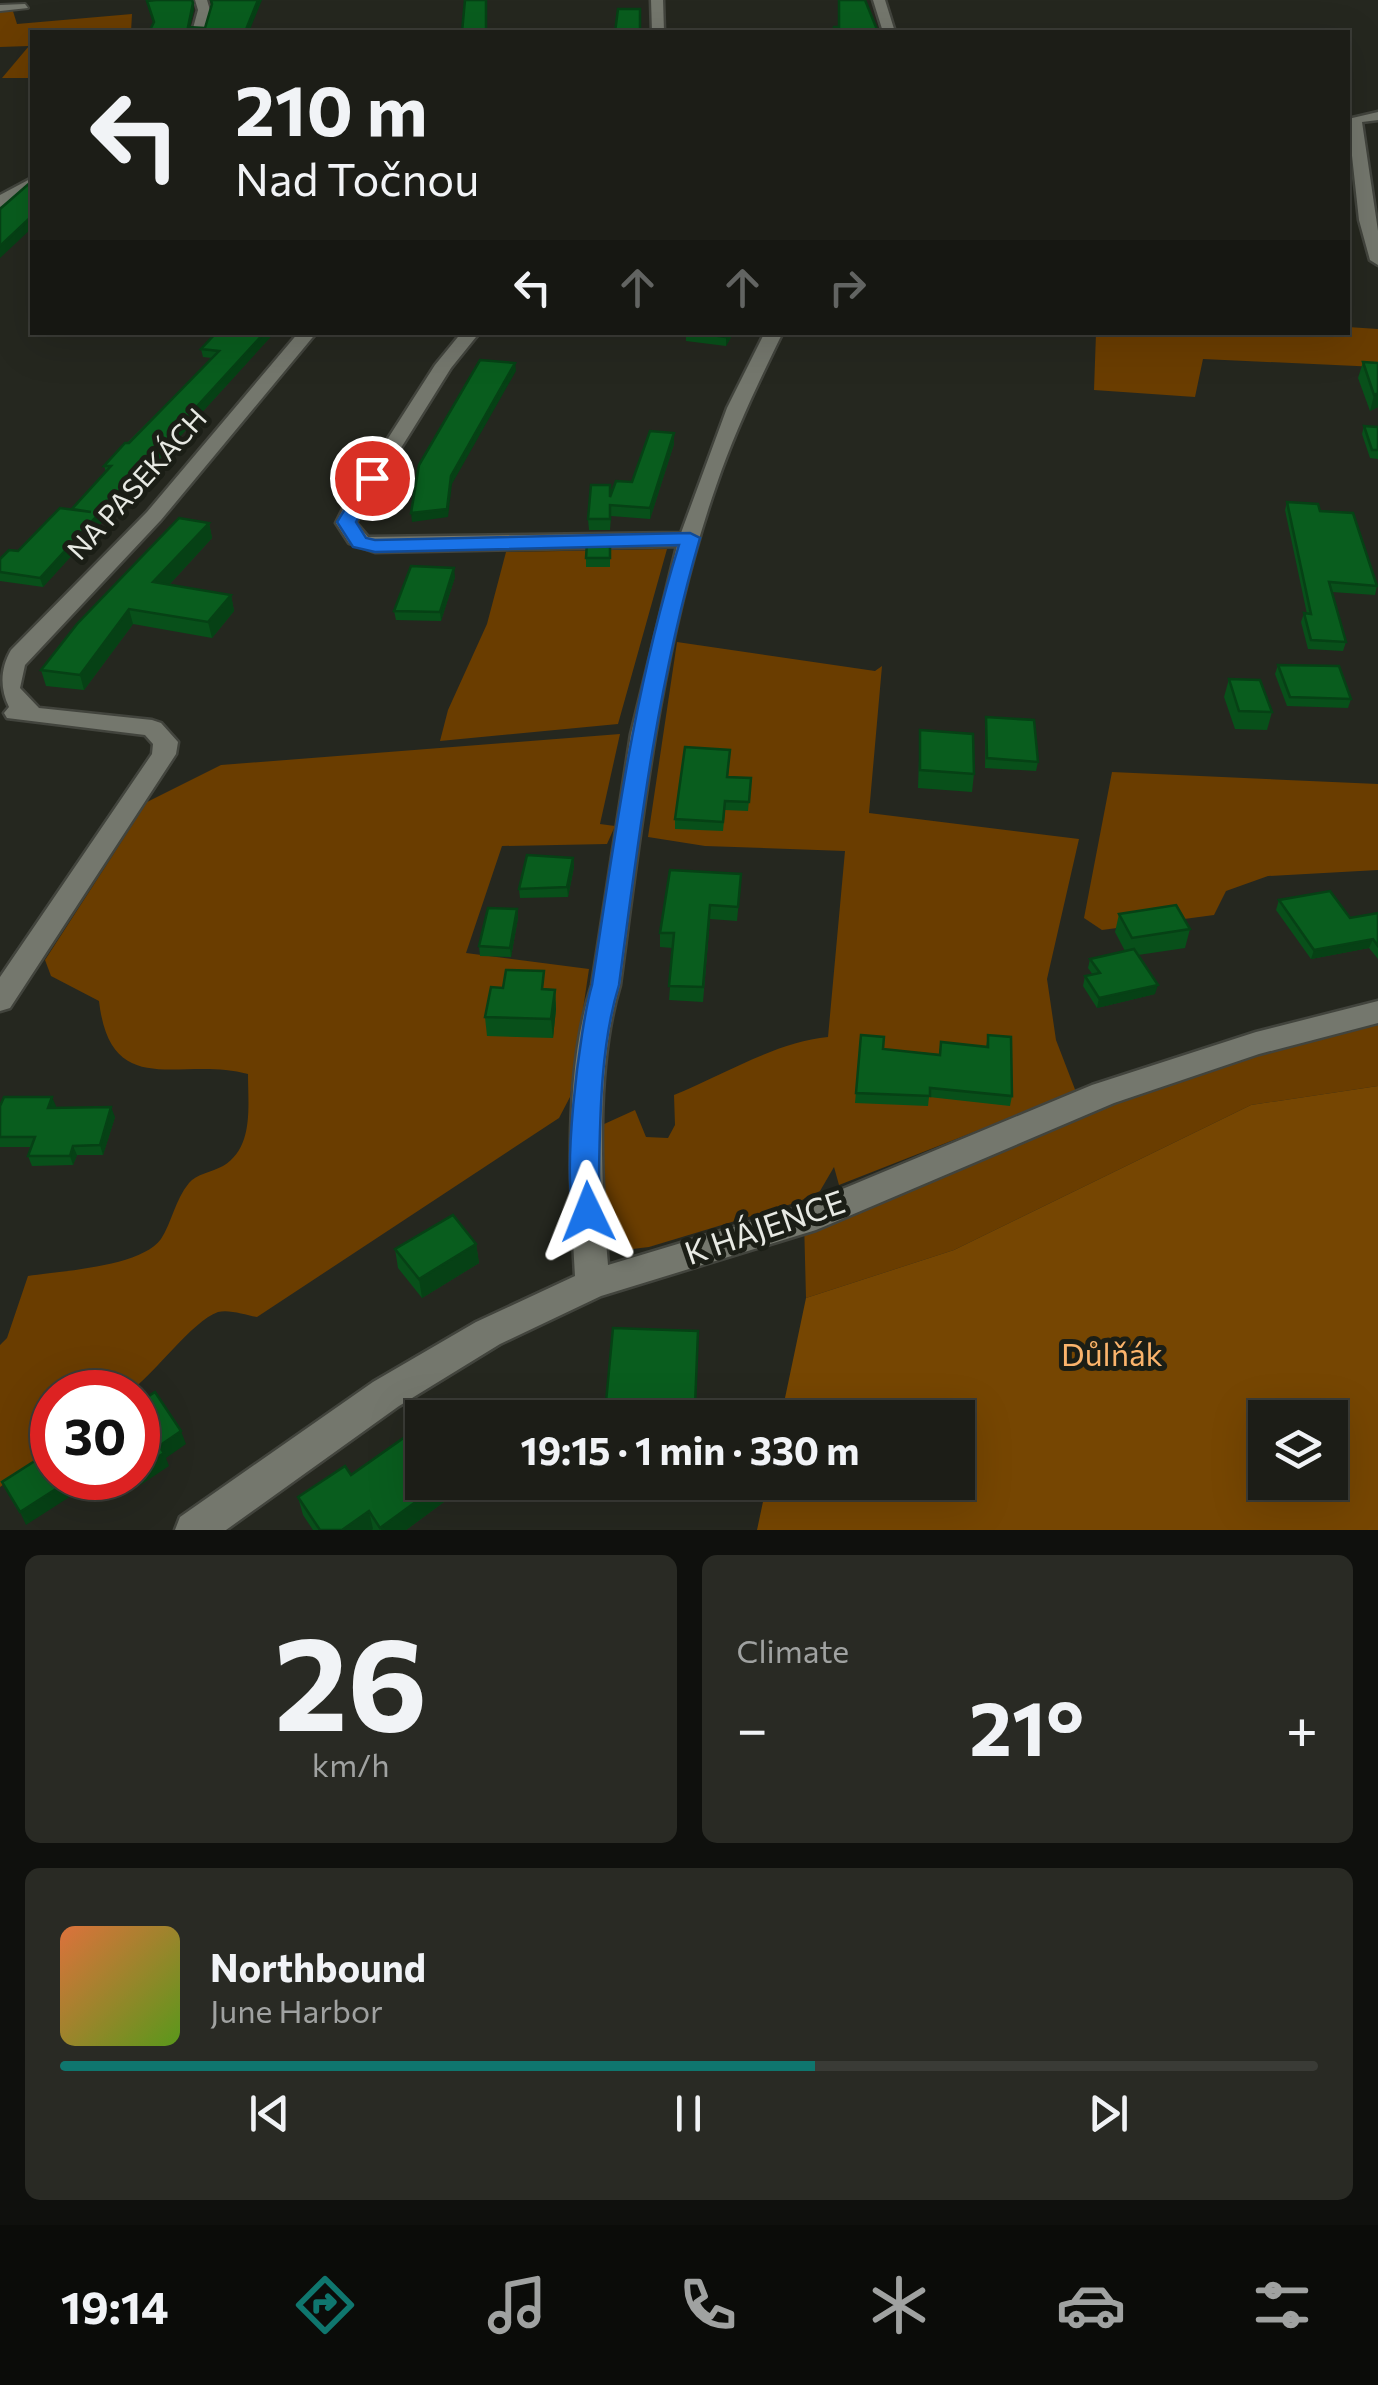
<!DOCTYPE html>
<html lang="en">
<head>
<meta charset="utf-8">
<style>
	:root { --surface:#1c1d17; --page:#292a24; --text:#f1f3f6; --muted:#a0a2a1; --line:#3a3b36; --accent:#0f766e }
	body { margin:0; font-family:Commissioner,sans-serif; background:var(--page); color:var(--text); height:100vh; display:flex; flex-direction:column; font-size:38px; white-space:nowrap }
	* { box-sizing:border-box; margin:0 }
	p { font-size:32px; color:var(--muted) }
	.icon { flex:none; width:55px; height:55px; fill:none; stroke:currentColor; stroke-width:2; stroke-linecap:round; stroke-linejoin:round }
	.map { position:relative; height:1530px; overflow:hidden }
	.panel { display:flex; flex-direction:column; gap:25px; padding:25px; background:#0f100d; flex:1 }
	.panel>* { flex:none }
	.top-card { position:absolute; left:30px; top:30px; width:1320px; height:305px; border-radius:0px; box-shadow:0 10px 40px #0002,0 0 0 2px var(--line); background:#1c1d17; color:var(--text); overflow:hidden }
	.buttons { position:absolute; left:1248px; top:1400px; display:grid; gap:20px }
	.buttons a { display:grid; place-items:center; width:100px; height:100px; border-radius:0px; background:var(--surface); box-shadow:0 10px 40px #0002,0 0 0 2px var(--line); font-size:50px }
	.speed { position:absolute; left:30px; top:1370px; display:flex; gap:20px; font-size:50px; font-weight:700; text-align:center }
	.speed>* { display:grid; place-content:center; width:130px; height:130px; border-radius:50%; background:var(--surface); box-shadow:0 10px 40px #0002,0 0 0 2px var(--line); line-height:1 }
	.speed .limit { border:15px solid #d22; background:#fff; color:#111 }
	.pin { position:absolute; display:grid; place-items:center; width:85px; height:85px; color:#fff; margin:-42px; border:5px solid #fff; border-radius:50%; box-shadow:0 2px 10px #0007 }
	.me { position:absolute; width:110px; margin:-55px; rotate:358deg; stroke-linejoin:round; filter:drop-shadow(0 0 8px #0008) }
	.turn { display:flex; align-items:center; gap:35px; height:210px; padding:0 40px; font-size:45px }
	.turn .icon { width:130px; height:130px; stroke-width:2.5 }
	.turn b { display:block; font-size:70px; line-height:85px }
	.lanes { display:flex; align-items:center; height:95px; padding:0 40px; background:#0003; justify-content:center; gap:50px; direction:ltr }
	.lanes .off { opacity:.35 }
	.big { font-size:75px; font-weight:700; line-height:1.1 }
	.panel .card { flex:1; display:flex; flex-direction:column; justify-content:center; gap:15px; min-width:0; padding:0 35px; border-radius:15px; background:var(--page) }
	.panel .dial { align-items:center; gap:0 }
	.dial b { font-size:130px; line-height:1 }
	.song { display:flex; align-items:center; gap:30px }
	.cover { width:120px; height:120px; border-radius:15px; background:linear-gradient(135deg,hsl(20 70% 55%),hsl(90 70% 35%)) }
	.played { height:10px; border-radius:5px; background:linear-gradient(90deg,var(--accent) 60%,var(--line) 60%) }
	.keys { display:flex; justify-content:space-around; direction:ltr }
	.heat { display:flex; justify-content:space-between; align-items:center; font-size:55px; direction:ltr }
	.panel .tiles { flex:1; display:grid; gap:25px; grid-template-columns:1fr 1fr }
	.card:last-child { grid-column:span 2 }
	.trip { position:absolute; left:405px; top:1400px; width:570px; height:100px; border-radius:0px; background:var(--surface); box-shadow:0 10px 40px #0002,0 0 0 2px var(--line); font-weight:700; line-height:100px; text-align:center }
	.tab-bar { display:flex; height:160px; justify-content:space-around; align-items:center; background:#0b0c09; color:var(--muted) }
	.tab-bar .icon { width:70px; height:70px }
	.tab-bar .current { color:var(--accent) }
	.tab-bar b { font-size:45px; color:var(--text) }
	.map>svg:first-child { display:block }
</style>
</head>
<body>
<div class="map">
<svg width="1378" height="1530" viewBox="0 0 1378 1530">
	<rect width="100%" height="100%" fill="#25271f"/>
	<g fill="#6a3d00">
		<path d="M 0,8 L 12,8 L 17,24 L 132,14 L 131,32 L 32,32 L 32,78 L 2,78 L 29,46 L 0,47 Z"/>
		<path d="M 1348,327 L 1378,329 L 1378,367 L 1203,359 L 1195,397 L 1094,390 L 1096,333 L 1348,332 Z"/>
		<path d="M 667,549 L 618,724 L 440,741 L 448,710 L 487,624 L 506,552 Z"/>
		<path d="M 677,642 L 875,671 L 882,666 L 869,813 L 1079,839 L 1047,979 L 1056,1040 L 1076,1092 L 839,1185 L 834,1167 L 820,1191 L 798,1202 L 649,1247 L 624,1250 C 588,1221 601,1166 602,1125 L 635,1110 L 646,1137 L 668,1138 L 675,1125 L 674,1095 C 723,1075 776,1042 828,1037 L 845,851 L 705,846 L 648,837 Z"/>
		<path d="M 620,734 L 600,824 L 615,826 L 607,844 L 502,846 L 466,953 L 589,969 L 570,1097 L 559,1118 L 257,1317 C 246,1315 229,1309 218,1312 C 192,1321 154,1375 129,1392 L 52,1392 L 52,1449 L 0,1487 L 0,1345 L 7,1338 L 28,1276 C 60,1271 141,1267 161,1239 C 172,1222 175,1200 189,1183 C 196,1174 212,1172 223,1166 C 254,1147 248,1107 248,1074 C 181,1055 111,1103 99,1001 L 51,976 L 45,960 L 147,802 L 221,765 Z"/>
		<path d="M 1112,772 L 1378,784 L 1378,870 L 1268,876 L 1226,891 L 1214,915 L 1102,930 L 1084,918 Z"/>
		<path d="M 1378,1012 L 1378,1086 L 1251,1105 L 954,1250 L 806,1298 L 804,1220 L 1003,1135 Z"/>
	</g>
	<path fill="#764602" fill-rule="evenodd" d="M 1378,1086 L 1378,1530 L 757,1530 L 767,1483 L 958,1482 L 958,1418 L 781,1417 L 806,1298 L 954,1250 L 1251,1105 ZM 1265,1418 L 1330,1418 L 1330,1482 L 1265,1482 Z"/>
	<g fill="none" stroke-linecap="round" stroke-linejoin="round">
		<defs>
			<path id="service" d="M 25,4 L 28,8 L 0,11 L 0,5 Z"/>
			<g id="minor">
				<path d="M 195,0 L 207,0 L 210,10 L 204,32 L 192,32 L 198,10 Z"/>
				<path d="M 651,0 L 663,0 L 664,32 L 652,32 Z"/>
				<path d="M 873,0 L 885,0 L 895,32 L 883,32 Z"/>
				<path d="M 1378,112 L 1378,120 L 1362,122 L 1378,231 L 1378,265 L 1370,260 L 1359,220 L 1348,119 Z"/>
				<path d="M 32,178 L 32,188 L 0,207 L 0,195 Z"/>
				<path d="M 299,332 L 317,332 L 161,520 L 25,665 L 20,688 L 39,708 L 152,720 L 161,723 L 178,742 L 176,754 L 10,1008 L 0,1011 L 0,977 L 152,754 L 153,744 L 145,735 L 7,718 L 4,713 L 9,707 C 0,689 0,669 11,650 L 147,512 Z"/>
				<path d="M 462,332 L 480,332 L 451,368 L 364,507 L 356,523 L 368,537 L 681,533 L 727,408 L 765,332 L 783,332 C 758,383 734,433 716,486 C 661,644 642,818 620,985 C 595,1067 601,1180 608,1265 L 797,1208 L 1092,1085 L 1256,1032 L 1378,1001 L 1378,1023 L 1259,1054 L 1114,1103 L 816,1230 L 601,1296 L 500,1344 L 399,1406 L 226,1530 L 175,1530 L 180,1517 L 373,1382 L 476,1322 L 575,1276 C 570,1188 564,1069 592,985 L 631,734 L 677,546 L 375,552 L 349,543 L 336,523 L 344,507 L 435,365 Z"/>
			</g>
		</defs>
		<use href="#service" stroke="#42443d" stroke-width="4"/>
		<use href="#minor" stroke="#42443d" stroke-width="5"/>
		<use href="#service" fill="#74776d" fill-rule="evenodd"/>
		<use href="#minor" fill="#74776d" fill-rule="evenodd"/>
	</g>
	<g fill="#08501a">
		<path d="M 275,332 L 43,587 L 0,581 L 0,559 L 18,551 L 72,509 L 106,472 L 104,466 L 212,358 L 203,357 L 201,349 Z"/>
		<path d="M 686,332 L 734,332 L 726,346 L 686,341 Z"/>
		<path d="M 1363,362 L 1378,363 L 1378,407 L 1370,411 L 1358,378 Z"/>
		<path d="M 1364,426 L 1378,427 L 1378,459 L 1370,458 L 1362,434 Z"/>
		<path d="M 674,433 L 674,444 L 650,519 L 611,516 L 610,530 L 589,530 L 588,519 L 610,497 L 632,482 Z"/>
		<path d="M 1287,502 L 1320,511 L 1377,586 L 1375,595 L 1332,592 L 1346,642 L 1343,651 L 1308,649 L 1301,622 L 1304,613 L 1307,614 L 1285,510 Z"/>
		<path d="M 209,523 L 212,538 L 169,585 L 231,595 L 234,611 L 212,638 L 133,624 L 84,690 L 46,686 L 41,670 Z"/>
		<path d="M 610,542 L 610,567 L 586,567 L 586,558 Z"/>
		<path d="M 455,577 L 441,621 L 396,620 L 394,611 Z"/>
		<path d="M 1278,665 L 1351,699 L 1348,708 L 1287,706 L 1275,674 Z"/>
		<path d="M 1229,679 L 1272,712 L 1267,730 L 1235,729 L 1224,697 Z"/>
		<path d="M 986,717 L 1038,762 L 1036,771 L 985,768 Z"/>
		<path d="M 920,730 L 974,774 L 972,792 L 918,788 Z"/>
		<path d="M 730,750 L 728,777 L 751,778 L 748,811 L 725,810 L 723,831 L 675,829 L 675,819 Z"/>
		<path d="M 573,858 L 574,867 L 568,897 L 520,898 L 519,889 Z"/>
		<path d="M 740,889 L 737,921 L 710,919 L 703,1002 L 669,1000 L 673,948 L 660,947 L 660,933 Z"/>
		<path d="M 1279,900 L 1350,918 L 1378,913 L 1378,959 L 1369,948 L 1311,959 L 1276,910 Z"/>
		<path d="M 517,909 L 518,918 L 511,957 L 480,956 L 479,946 Z"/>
		<path d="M 1119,914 L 1190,929 L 1185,948 L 1138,955 L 1155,994 L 1097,1008 L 1083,986 L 1085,976 L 1093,975 L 1088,968 L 1090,959 L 1125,951 L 1115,932 Z"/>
		<path d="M 545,989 L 555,990 L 556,1009 L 553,1038 L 487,1036 L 485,1017 Z"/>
		<path d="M 861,1035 L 883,1049 L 939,1054 L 941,1042 L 986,1047 L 988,1035 L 1012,1096 L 1010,1106 L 929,1097 L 928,1106 L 855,1103 Z"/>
		<path d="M 0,1106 L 56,1106 L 55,1108 L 115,1117 L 103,1155 L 77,1155 L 73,1165 L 32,1166 L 28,1156 L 32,1147 L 0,1147 Z"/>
		<path d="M 476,1244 L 479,1263 L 422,1298 L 398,1268 L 395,1249 Z"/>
		<path d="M 698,1331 L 695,1418 L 607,1418 L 606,1402 Z"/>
		<path d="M 351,1475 L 422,1482 L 471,1482 L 406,1530 L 313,1530 L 303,1515 L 298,1497 Z"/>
	</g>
	<g fill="#064115">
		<path d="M 258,0 L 262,0 L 249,32 L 245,32 Z"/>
		<path d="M 193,3 L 194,10 L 189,32 L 188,27 Z"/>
		<path d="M 32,216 L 32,228 L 0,258 L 0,246 Z"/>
		<path d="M 265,332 L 275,332 L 43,587 L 40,578 Z"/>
		<path d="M 728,332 L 734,332 L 726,346 L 726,337 Z"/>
		<path d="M 515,363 L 516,371 L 452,484 L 448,517 L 412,522 L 411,513 L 451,476 Z"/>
		<path d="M 1378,393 L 1378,407 L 1370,411 L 1374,395 Z"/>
		<path d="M 674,433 L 674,444 L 650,519 L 650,508 Z"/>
		<path d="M 209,523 L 212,538 L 157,598 L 153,582 Z"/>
		<path d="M 454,568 L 455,577 L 441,621 L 440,612 Z"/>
		<path d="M 231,595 L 234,611 L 212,638 L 208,622 Z"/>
		<path d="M 129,609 L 133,624 L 84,690 L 80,675 Z"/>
		<path d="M 573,858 L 574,867 L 568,897 L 567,887 Z"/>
		<path d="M 517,909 L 518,918 L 511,957 L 510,948 Z"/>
		<path d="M 1373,939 L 1369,948 L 1311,959 L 1314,950 Z"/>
		<path d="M 1158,985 L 1155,994 L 1097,1008 L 1099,998 Z"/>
		<path d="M 555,990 L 556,1009 L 553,1038 L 551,1019 Z"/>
		<path d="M 52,1097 L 56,1106 L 52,1117 L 48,1108 Z"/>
		<path d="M 111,1107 L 115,1117 L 103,1155 L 100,1145 Z"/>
		<path d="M 73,1146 L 77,1155 L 73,1165 L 70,1156 Z"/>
		<path d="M 476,1244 L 479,1263 L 422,1298 L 419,1279 Z"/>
		<path d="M 181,1431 L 186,1444 L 166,1458 L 169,1466 L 139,1486 L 135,1478 L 138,1478 L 138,1470 L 159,1446 Z"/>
		<path d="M 73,1478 L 99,1478 L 26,1525 L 20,1512 Z"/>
		<path d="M 443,1482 L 471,1482 L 406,1530 L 381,1530 L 380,1528 Z"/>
		<path d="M 369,1511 L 373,1529 L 372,1530 L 342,1530 Z"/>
	</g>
	<g fill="#095d1e" stroke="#064115" stroke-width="2.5">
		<path d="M 156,0 L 192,0 L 193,3 L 188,27 L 205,28 L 212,4 L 211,0 L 258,0 L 245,32 L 149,32 L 154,22 L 147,1 Z"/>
		<path d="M 465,0 L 486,0 L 486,32 L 462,32 Z"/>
		<path d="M 839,0 L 865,0 L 878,32 L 833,32 L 834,27 L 839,27 Z"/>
		<path d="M 618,9 L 640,9 L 640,32 L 615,32 Z"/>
		<path d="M 32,181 L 32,216 L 0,246 L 0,209 Z"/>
		<path d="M 217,332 L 265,332 L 40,578 L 0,572 L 0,559 L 9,550 L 18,551 L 60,508 L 91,512 L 72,509 L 111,466 L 104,466 L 125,443 L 129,443 L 219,351 L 201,349 Z"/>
		<path d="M 692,332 L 728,332 L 726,337 Z"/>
		<path d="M 480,360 L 515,363 L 451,476 L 447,509 L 411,513 L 419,465 Z"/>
		<path d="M 1363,362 L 1378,363 L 1378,393 L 1374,395 Z"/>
		<path d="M 1364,426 L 1378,427 L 1378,450 L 1372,450 Z"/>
		<path d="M 650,431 L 674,433 L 650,508 L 610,505 L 610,519 L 588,519 L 591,485 L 610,485 L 610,497 L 616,481 L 632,482 Z"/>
		<path d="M 1287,502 L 1318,504 L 1320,511 L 1353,513 L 1377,586 L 1329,582 L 1346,642 L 1311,640 L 1304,613 L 1311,614 Z"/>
		<path d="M 179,518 L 209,523 L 153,582 L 231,595 L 208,622 L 129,609 L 80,675 L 41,670 L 77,624 Z"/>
		<path d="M 610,542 L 610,558 L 586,558 L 587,543 Z"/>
		<path d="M 411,566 L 454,568 L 440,612 L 394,611 Z"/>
		<path d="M 1278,665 L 1339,666 L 1351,699 L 1290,697 Z"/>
		<path d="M 1229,679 L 1260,680 L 1272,712 L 1239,711 Z"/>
		<path d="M 986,717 L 1034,720 L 1038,762 L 987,758 Z"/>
		<path d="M 920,730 L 973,734 L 974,774 L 920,770 Z"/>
		<path d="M 685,747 L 730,750 L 727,777 L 751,778 L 749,802 L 725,801 L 723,822 L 675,819 Z"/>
		<path d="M 527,855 L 573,858 L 567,887 L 519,889 Z"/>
		<path d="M 670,870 L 741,874 L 738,907 L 710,905 L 703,987 L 669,986 L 674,933 L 660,933 Z"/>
		<path d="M 1330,891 L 1350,918 L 1378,913 L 1378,946 L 1373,939 L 1314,950 L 1279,900 Z"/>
		<path d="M 1176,905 L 1190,929 L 1132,938 L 1119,914 Z"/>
		<path d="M 488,908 L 517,909 L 510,948 L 479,946 Z"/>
		<path d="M 1134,949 L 1158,985 L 1099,998 L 1085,976 L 1100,973 L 1090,959 Z"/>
		<path d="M 506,970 L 544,971 L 542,989 L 555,990 L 551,1019 L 485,1017 L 491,987 L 503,988 Z"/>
		<path d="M 861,1035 L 884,1037 L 883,1049 L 940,1055 L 941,1042 L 988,1047 L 988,1035 L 1011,1037 L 1012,1096 L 930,1088 L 930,1096 L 856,1093 Z"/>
		<path d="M 4,1097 L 52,1097 L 48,1108 L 111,1107 L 100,1145 L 73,1146 L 70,1156 L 28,1156 L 35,1137 L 0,1137 L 0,1106 Z"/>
		<path d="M 453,1215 L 476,1244 L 419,1279 L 395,1249 Z"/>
		<path d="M 613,1328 L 698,1331 L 695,1406 L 606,1402 Z"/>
		<path d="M 155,1392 L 181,1431 L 159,1446 L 164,1453 L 138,1470 L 138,1403 Z"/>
		<path d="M 422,1425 L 422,1482 L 443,1482 L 380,1528 L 369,1511 L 342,1530 L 320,1530 L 298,1497 L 345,1466 L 351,1475 Z"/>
		<path d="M 52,1450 L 52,1478 L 73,1478 L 20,1512 L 2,1482 Z"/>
	</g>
	<path fill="#1a73e8" stroke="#114b97" stroke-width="2.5" d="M 372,473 L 381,478 L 356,522 L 366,538 L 375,540 L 690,533 L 700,538 C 657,685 639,834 619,985 C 601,1043 600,1113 599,1174 C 599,1191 605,1206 598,1221 L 588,1225 L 577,1221 C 559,1185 580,1026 592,985 C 615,836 634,689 679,545 L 375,552 L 353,547 L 337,522 L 366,475 Z"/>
	<g text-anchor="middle" stroke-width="10" stroke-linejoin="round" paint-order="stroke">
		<g font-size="28" fill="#e7e9e3" stroke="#1b1e16">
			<text transform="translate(137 484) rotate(-48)" y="10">NA PASEKÁCH</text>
		</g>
		<g font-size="32" fill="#e7e9e3" stroke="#1b1e16">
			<text transform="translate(765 1228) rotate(-19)" y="11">K HÁJENCE</text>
		</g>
		<g font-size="32" fill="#fbb46c" stroke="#1b1e16">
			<text x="1112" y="1366">Důlňák</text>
		</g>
	</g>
</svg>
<div class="buttons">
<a><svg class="icon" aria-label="layers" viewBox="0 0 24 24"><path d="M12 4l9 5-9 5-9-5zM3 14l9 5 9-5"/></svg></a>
</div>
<div class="speed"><div class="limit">30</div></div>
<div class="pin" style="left:372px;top:478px;background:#d93025"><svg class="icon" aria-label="arrive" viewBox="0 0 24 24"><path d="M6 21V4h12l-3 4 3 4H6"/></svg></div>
<svg class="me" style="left:588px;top:1212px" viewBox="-20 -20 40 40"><path d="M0-17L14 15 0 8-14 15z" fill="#1a73e8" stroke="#fff" stroke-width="4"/></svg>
<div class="trip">19:15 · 1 min · 330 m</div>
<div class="top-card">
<div class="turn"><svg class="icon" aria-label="left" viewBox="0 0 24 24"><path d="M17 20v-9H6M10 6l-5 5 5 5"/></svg><div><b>210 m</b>Nad Točnou</div></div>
<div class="lanes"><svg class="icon" aria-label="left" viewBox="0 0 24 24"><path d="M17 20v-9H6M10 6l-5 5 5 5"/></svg><svg class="icon off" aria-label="ahead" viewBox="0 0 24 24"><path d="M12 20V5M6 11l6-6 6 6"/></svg><svg class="icon off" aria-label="ahead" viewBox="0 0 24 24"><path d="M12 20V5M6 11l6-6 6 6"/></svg><svg class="icon off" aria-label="right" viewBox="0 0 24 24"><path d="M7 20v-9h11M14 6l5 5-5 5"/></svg></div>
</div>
</div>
<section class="panel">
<div class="tiles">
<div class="card dial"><b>26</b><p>km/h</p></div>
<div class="card"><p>Climate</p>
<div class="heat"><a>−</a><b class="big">21°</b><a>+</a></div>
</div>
<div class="card">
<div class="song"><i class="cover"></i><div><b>Northbound</b><p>June Harbor</p></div></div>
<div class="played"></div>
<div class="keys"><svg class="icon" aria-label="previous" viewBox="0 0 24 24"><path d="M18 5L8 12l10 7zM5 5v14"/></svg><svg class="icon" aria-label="pause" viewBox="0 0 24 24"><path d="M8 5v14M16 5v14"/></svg><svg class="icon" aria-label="next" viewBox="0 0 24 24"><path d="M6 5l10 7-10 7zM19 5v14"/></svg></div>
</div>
</div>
</section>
<nav class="tab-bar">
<b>19:14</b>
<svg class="icon current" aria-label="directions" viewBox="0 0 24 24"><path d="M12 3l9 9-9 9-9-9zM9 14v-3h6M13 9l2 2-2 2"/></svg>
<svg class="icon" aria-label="music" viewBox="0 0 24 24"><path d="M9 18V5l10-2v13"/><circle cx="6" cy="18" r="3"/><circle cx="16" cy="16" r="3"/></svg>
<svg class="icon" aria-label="phone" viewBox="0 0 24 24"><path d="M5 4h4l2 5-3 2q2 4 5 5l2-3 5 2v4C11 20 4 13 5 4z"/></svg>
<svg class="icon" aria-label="climate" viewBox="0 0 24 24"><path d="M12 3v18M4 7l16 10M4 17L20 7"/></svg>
<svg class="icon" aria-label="car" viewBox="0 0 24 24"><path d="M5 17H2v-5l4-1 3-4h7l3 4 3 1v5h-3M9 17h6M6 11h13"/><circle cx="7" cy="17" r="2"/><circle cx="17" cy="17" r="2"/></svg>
<svg class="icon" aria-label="filters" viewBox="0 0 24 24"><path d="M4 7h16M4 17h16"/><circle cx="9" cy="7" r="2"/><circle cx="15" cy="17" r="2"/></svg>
</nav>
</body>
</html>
